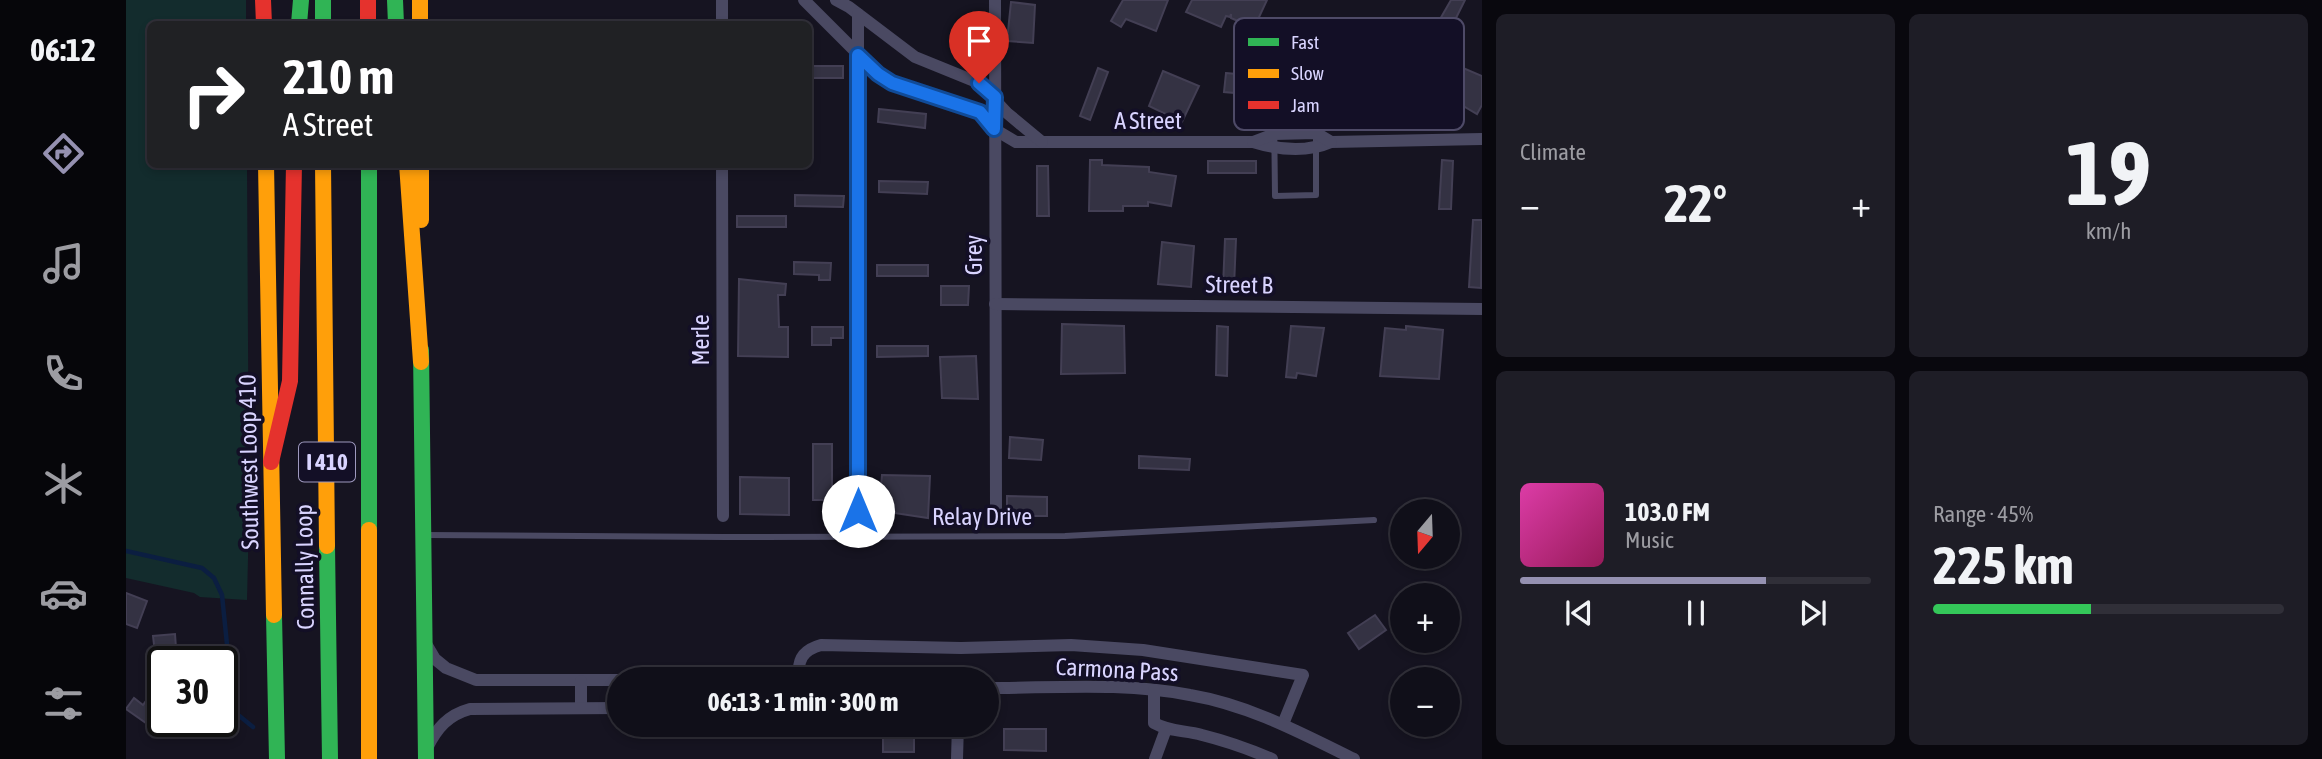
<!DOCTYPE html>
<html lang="en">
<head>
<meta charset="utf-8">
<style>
	:root { --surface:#100f19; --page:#1e1d26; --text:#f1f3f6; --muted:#9c9ca2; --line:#302f38; --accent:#9591b1 }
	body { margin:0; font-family:"Asap Condensed",sans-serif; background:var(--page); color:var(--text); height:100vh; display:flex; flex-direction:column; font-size:26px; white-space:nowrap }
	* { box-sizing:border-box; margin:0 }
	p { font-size:23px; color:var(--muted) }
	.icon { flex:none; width:38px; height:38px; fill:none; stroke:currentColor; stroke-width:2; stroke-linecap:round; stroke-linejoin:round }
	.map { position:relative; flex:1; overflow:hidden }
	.details { display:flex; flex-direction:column; gap:14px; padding:14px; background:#09080e; width:840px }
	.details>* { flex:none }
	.top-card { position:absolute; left:21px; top:21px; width:665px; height:147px; border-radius:10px; box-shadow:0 4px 10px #0003,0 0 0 2px var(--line); background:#202124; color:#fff; overflow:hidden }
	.needle { width:46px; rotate:199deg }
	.tools { position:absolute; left:1264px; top:499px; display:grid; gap:14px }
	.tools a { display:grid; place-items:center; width:70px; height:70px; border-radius:50%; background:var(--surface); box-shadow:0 4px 10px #0003,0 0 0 2px var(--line); font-size:35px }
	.speed { position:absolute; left:21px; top:646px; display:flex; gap:14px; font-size:35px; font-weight:700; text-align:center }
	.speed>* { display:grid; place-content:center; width:91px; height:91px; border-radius:50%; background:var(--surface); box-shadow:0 4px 10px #0003,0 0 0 2px var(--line); line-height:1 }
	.speed .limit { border:4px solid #111; border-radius:10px; background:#fff; color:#111 }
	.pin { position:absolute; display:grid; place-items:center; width:60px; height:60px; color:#fff; margin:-72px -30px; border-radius:50% 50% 50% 0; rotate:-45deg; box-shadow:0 0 7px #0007 }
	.pin .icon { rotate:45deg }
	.me { position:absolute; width:77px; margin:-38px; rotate:0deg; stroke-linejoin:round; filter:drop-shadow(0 0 5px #0008) }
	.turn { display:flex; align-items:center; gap:24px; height:147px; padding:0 21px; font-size:32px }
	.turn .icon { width:91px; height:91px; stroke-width:2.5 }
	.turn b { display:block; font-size:49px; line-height:60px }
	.big { font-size:52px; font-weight:700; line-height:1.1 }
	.details .card { flex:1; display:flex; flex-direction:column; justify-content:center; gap:10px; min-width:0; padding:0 24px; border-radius:10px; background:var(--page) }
	.details .dial { align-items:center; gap:0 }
	.dial b { font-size:91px; line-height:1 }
	.song { display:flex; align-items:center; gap:21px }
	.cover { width:84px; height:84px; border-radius:10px; background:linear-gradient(135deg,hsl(320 70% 55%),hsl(330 70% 35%)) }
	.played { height:7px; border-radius:4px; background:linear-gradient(90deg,var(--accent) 70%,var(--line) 70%) }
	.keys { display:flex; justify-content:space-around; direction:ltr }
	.heat { display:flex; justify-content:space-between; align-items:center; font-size:38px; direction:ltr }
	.charge { height:10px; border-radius:5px; background:linear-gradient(90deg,#34c759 45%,var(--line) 0) }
	.details .tiles { flex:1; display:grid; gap:14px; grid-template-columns:repeat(2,1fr) }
	.trip { position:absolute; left:481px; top:667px; width:392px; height:70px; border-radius:35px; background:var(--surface); box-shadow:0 4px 10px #0003,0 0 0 2px var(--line); font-weight:700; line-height:70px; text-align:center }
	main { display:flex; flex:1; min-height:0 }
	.tabs { display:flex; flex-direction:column; width:126px; justify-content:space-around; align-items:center; background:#06060a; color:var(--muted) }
	.tabs .icon { width:49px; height:49px }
	.tabs .on { color:var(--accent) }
	.tabs b { font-size:32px; color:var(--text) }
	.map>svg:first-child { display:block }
</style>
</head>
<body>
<main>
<nav class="tabs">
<b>06:12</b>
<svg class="icon on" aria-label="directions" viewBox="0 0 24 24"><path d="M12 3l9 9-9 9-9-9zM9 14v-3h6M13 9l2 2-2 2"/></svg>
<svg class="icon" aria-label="music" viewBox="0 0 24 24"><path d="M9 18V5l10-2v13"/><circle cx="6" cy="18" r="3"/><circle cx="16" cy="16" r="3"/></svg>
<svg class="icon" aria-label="phone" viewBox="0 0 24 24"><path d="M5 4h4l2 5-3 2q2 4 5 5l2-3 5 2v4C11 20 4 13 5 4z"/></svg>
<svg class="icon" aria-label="climate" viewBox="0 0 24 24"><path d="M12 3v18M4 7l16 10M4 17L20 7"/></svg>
<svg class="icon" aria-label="car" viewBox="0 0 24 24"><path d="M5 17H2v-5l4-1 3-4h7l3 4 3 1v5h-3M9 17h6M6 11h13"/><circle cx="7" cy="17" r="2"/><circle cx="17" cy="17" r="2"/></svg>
<svg class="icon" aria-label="filters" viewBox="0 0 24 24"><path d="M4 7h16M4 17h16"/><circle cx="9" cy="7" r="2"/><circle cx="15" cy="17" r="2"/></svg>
</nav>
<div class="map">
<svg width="1356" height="759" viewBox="0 0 1356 759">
	<rect width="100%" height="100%" fill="#161421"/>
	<path fill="#132c2d" d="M 0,0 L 120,0 L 120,24 L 24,24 L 24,164 L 121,165 L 123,516 L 121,600 L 74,597 L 68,593 L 0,578 Z"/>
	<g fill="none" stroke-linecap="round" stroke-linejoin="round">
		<path stroke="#0b1e41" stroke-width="4.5" d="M 0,551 L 76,568 L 88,578 L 96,595 L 107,704 L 111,714 L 127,727"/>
	</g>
	<g fill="#343243" stroke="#433f54" stroke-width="2">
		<path d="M 997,0 L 1042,0 L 1030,31 L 1000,19 L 995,27 L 985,21 Z"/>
		<path d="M 1066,0 L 1141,0 L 1128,28 L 1105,18 L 1105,14 L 1104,17 L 1100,16 L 1095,27 L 1060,12 Z"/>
		<path d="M 1325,0 L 1339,0 L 1325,28 L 1313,21 Z"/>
		<path d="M 885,2 L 909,5 L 907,43 L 881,41 Z"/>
		<path d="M 1330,65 L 1356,76 L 1356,105 L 1351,114 L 1327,100 L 1322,114 L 1311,109 Z"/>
		<rect x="682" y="66" width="35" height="12"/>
		<path d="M 972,68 L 982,72 L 964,120 L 954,116 Z"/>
		<path d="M 1037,71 L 1073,86 L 1056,122 L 1023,106 Z"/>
		<path d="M 1100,73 L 1132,76 L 1131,95 L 1098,92 Z"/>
		<path d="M 753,109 L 800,114 L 799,128 L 752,122 Z"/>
		<path d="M 964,160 L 976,160 L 976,165 L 1023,167 L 1023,172 L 1050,176 L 1045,206 L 1022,202 L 1022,206 L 997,206 L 997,211 L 963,211 Z"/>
		<path d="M 1316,160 L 1327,161 L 1325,209 L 1313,209 Z"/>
		<rect x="1082" y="161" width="48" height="12"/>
		<path d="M 911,166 L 922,166 L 923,216 L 911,216 Z"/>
		<path d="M 753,181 L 802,182 L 801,194 L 753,192 Z"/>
		<path d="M 669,195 L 718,196 L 717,207 L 669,206 Z"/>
		<rect x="611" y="216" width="49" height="11"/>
		<path d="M 1347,220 L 1356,220 L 1355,288 L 1343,287 Z"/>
		<path d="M 1099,239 L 1110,239 L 1108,287 L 1097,287 Z"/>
		<path d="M 1036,242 L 1068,246 L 1065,287 L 1032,284 Z"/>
		<path d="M 668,262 L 705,263 L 704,280 L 693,280 L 693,275 L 668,274 Z"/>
		<rect x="751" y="265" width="51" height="11"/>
		<path d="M 613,279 L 660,284 L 659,295 L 652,295 L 653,327 L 662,327 L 662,357 L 612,356 Z"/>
		<path d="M 815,286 L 843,286 L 842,305 L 815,305 Z"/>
		<path d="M 936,324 L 998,326 L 999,373 L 935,374 Z"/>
		<path d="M 1091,326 L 1102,327 L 1101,376 L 1090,375 Z"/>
		<path d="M 1165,326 L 1198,328 L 1190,376 L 1171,373 L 1170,378 L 1160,377 Z"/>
		<path d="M 1280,326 L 1317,330 L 1313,379 L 1254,376 L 1259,328 L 1280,330 Z"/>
		<path d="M 686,327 L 717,327 L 717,338 L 705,338 L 705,345 L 686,345 Z"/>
		<path d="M 751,346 L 802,346 L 802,356 L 751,357 Z"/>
		<path d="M 850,356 L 852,399 L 816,398 L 814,357 Z"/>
		<path d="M 884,437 L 917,440 L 915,460 L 883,458 Z"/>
		<rect x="687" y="444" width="19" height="56"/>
		<path d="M 1013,456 L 1064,459 L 1063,470 L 1013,468 Z"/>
		<path d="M 756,475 L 804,476 L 802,518 L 755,511 L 758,487 L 755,486 Z"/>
		<path d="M 614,477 L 663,478 L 663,515 L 614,514 Z"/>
		<path d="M 881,496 L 921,497 L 921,516 L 881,516 Z"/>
		<path d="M 0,593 L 21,601 L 11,628 L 0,624 Z"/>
		<path d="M 1249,615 L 1260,630 L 1233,649 L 1222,633 Z"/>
		<path d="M 49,634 L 51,662 L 30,662 L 27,636 Z"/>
		<path d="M 30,687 L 37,692 L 37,720 L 30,730 L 0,709 L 8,698 L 17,705 Z"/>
		<path d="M 878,729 L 920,729 L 920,751 L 878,750 Z"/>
		<rect x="757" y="731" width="31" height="21"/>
	</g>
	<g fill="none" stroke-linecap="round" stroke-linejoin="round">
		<g stroke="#4a4962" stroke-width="6">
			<path d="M 1181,95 L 1190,109 L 1190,195 L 1149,196 L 1148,111 L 1155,96 Z"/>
			<path d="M 298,535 L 598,537 L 939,536 L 1248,520"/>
		</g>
		<g stroke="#4a4962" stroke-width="12">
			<path d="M 596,0 L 596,24"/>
			<path d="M 678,0 L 752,74 L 783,90 L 854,112 L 868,129 L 890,142 L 1127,142 C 1153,150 1180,153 1205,142 L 1356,139"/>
			<path d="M 710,0 L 723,7 L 789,57 L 853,83 L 881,113 L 916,142"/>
			<path d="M 869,0 L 870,510"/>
			<path d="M 732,14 L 732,511"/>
			<path d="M 1127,142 L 1148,134 L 1190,133 L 1205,142"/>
			<path d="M 596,164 L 597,516"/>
			<path d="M 869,304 L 1356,309"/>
			<path d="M 299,642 L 309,659 L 320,668 L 350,680 L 494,680"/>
			<path d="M 674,679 C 670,660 677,650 695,645 L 835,648 L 945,645 L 1017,650 L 1177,675 L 1157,724"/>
			<path d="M 861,688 C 928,688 998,682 1064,695 C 1123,705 1175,733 1228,759"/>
			<path d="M 1028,690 L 1028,723 C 1044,732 1059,730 1076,735 C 1100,741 1123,749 1146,759"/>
			<path d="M 455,708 L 455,681"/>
			<path d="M 301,748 C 311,728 322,715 344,709 L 494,708"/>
			<path d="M 831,759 L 832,724"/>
			<path d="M 1029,759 L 1040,729"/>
		</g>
		<g stroke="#30b455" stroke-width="16">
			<path d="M 197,0 L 197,24"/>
			<path d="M 269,0 L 270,24"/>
			<path d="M 173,24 L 175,0"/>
			<path d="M 243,164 L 243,530"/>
			<path d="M 295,350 L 300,759"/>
			<path d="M 201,546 L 204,759"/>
			<path d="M 148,615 L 151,759"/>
		</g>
		<g stroke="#ff9f0a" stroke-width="16">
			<path d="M 294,0 L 294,24"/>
			<path d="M 140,164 L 148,615"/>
			<path d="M 197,164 L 201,546"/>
			<path d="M 281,164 L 295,362"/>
			<path d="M 295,164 L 295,220"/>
			<path d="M 243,530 L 243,759"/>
		</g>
		<g stroke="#e5322d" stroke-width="16">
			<path d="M 137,0 L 138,24"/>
			<path d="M 242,0 L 242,24"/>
			<path d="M 145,462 L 164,381 L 168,164"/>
		</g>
	</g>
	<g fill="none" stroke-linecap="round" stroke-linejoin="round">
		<defs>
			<path id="route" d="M 732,511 L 732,55 L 752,74 L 766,83 L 854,112 L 868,129 L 869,97 L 853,83"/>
		</defs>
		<use href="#route" stroke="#114b97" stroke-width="18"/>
		<use href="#route" stroke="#1a73e8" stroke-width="12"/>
	</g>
	<g text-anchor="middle" stroke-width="7" stroke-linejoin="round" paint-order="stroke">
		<rect fill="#130f26" stroke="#9e99be" stroke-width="2" x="173" y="442.5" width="56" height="39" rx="5"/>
		<g font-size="23" font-weight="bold" fill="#d9d4ff">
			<text x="201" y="470">I 410</text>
		</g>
		<g font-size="24" fill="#d9d4ff" stroke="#130f26">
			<text x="1022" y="129">A Street</text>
			<text transform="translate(848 255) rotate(-90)" y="8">Grey</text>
			<text transform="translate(1113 285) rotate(1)" y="8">Street B</text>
			<text transform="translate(575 340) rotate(-90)" y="8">Merle</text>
			<text transform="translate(123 462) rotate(-91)" y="8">Southwest Loop 410</text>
			<text x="856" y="525">Relay Drive</text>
			<text transform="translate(179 567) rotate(-91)" y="8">Connally Loop</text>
			<text transform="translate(991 670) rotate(3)" y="8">Carmona Pass</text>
		</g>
	</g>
	<rect x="1108" y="18" width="230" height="112" rx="10" fill="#130f26" stroke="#4e4a67" stroke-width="2"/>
	<rect x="1122" y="38" width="31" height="8" fill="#30b455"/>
	<rect x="1122" y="69" width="31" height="9" fill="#ff9f0a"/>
	<rect x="1122" y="101" width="31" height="8" fill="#e5322d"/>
	<g font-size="19" fill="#d9d4ff">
		<text x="1165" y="49">Fast</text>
		<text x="1165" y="80">Slow</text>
		<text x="1165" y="112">Jam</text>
	</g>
</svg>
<div class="tools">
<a><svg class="needle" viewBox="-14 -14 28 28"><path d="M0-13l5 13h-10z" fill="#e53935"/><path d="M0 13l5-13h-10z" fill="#9c9ca2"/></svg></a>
<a>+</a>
<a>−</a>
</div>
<div class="speed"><div class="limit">30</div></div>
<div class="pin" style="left:853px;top:83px;background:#d93025"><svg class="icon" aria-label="arrive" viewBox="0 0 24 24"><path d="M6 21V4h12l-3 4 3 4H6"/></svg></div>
<svg class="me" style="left:732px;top:511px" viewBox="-20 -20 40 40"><circle r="19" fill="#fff"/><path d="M0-13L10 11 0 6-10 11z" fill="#1a73e8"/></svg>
<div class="trip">06:13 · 1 min · 300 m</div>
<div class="top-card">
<div class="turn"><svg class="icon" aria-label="right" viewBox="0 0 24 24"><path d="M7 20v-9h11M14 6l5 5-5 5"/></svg><div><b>210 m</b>A Street</div></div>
</div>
</div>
<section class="details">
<div class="tiles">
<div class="card"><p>Climate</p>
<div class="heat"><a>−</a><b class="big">22°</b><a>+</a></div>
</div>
<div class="card dial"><b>19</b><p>km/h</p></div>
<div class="card">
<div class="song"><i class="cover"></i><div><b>103.0 FM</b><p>Music</p></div></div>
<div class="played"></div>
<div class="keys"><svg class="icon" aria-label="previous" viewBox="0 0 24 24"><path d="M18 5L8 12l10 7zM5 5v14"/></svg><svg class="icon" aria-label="pause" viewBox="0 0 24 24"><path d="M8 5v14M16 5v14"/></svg><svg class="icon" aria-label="next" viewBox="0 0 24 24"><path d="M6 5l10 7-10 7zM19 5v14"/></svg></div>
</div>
<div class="card"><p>Range · 45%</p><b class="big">225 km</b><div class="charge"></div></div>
</div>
</section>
</main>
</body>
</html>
